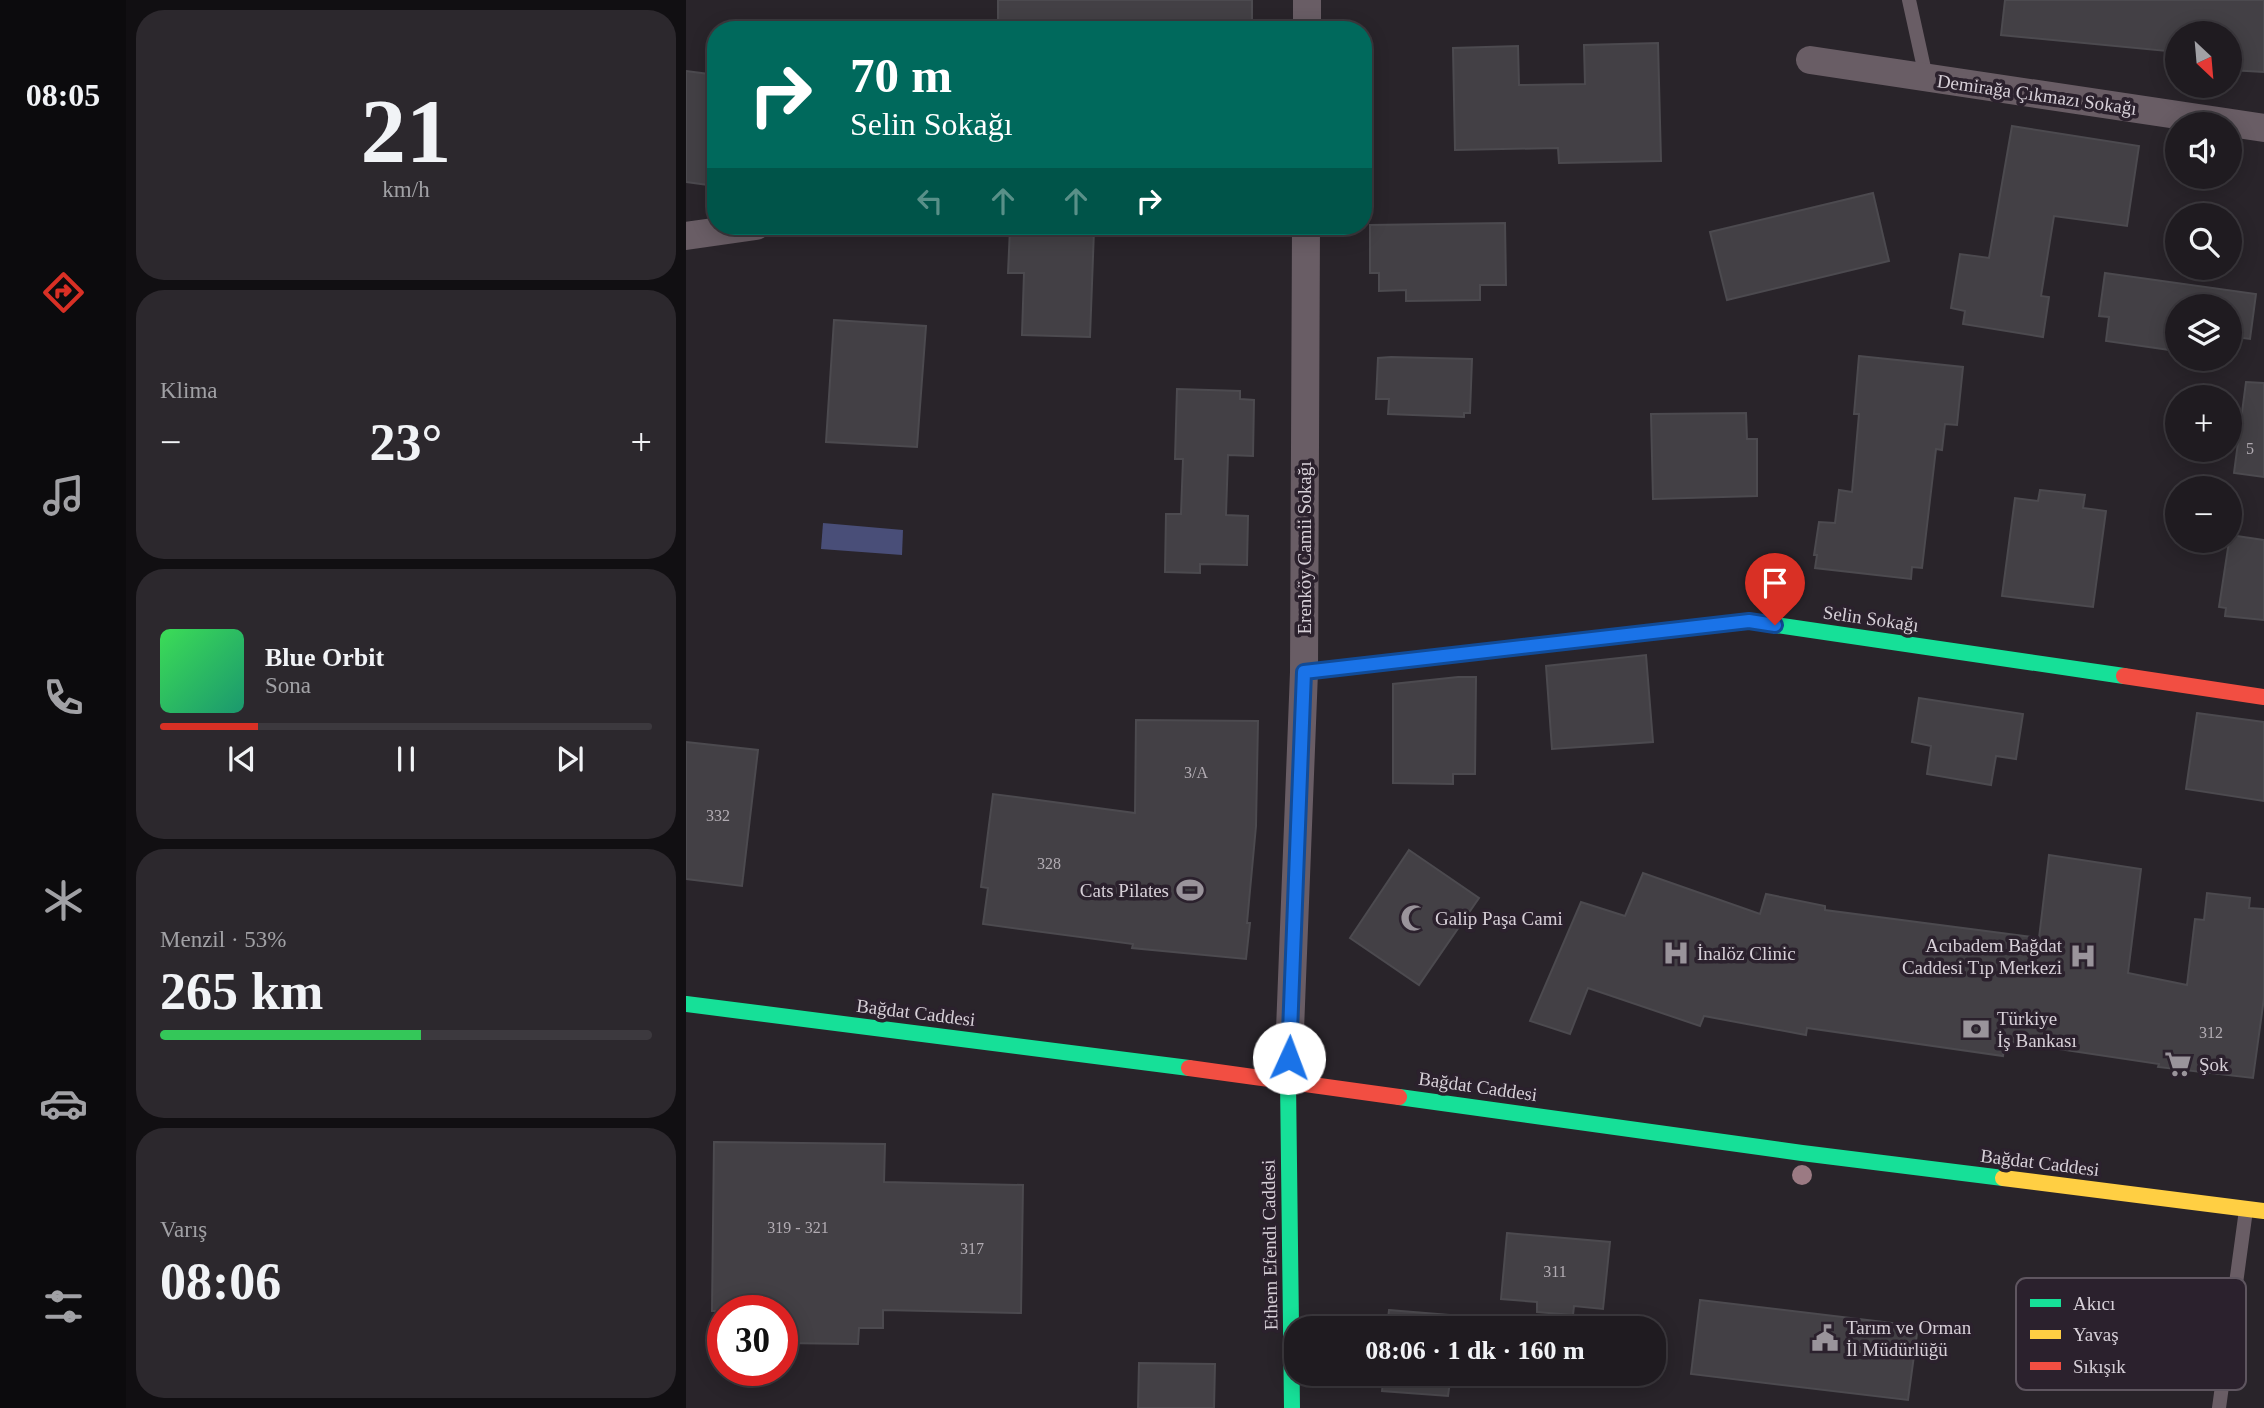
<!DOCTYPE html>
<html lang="tr">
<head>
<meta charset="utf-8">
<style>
	:root { --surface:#1f1b20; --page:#2c282d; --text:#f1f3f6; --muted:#a1a1a5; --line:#3c393e; --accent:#d93025 }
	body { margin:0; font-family:Georgia,serif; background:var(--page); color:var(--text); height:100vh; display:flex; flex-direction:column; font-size:26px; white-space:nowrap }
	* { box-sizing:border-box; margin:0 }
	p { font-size:23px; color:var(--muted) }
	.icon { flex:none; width:38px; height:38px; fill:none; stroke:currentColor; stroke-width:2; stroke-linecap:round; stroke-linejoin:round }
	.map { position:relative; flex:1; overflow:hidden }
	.side { display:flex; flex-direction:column; gap:10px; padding:10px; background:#110f12; width:560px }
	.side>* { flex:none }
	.top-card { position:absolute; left:21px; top:21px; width:665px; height:214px; border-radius:28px; box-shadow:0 4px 18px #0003,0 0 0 2px var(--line); background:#00695c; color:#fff; overflow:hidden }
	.needle { width:46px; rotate:154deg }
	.tools { position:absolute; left:1479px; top:21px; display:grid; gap:14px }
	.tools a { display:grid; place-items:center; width:77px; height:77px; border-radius:50%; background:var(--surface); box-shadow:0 4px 18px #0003,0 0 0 2px var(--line); font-size:35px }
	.speed { position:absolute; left:21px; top:1295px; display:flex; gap:14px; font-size:35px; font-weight:700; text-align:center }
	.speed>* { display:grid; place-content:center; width:91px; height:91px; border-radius:50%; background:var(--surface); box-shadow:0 4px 18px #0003,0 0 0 2px var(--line); line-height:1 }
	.speed .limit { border:10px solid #d22; background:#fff; color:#111 }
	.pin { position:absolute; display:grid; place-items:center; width:60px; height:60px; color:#fff; margin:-72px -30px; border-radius:50% 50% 50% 0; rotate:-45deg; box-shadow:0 0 7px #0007 }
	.pin .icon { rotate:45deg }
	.me { position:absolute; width:77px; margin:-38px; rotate:2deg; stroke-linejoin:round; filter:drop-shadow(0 0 5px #0008) }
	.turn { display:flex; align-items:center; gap:24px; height:147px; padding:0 28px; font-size:32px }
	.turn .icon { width:91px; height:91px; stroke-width:2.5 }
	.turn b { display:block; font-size:49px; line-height:60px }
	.lanes { display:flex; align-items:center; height:66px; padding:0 28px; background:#0003; justify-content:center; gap:35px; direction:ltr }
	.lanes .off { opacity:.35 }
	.big { font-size:52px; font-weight:700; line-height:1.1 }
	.side .tile { flex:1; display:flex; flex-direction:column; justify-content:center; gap:10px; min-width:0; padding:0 24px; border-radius:28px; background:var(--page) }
	.side .dial { align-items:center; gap:0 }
	.dial b { font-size:91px; line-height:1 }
	.song { display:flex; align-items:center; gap:21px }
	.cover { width:84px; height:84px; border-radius:10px; background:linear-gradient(135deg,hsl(130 70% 55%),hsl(160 70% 35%)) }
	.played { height:7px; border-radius:4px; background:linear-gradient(90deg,var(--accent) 20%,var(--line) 20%) }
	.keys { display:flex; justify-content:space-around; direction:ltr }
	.heat { display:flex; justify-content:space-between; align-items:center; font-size:38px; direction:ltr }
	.charge { height:10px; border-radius:5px; background:linear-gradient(90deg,#34c759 53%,var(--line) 0) }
	.trip { position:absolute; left:598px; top:1316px; width:382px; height:70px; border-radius:28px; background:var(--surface); box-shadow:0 4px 18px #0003,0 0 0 2px var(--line); font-weight:700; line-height:70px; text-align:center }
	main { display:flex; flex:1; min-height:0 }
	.tab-bar { display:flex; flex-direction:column; width:126px; justify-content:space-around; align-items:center; background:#0c0b0d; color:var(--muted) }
	.tab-bar .icon { width:49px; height:49px }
	.tab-bar .selected { color:var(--accent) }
	.tab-bar b { font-size:32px; color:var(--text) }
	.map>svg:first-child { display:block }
</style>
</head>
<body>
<main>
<nav class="tab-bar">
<b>08:05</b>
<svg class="icon selected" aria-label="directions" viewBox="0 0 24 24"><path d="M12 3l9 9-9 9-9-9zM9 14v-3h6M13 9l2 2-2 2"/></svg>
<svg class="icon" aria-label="music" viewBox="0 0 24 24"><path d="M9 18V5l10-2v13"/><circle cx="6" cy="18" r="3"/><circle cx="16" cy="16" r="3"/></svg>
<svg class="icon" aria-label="phone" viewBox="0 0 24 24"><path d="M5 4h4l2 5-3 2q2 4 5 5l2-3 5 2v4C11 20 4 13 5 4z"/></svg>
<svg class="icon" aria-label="climate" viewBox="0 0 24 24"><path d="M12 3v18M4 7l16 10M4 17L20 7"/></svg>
<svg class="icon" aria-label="car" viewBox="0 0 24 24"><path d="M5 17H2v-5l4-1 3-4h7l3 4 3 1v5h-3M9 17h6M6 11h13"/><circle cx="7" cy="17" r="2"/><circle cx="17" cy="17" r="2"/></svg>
<svg class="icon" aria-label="filters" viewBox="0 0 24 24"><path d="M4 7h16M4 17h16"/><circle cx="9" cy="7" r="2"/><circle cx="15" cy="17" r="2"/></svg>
</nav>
<section class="side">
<div class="tile dial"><b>21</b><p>km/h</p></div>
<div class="tile"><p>Klima</p>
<div class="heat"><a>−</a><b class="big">23°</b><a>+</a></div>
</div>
<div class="tile">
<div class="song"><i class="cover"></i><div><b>Blue Orbit</b><p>Sona</p></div></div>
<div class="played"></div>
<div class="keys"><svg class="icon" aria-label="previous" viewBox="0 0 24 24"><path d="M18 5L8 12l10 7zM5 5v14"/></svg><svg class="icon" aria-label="pause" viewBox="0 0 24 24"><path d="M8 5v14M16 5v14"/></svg><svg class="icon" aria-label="next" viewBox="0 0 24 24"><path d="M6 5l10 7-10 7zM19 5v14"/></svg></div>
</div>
<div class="tile"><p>Menzil · 53%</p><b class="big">265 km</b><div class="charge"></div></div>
<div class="tile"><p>Varış</p><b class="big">08:06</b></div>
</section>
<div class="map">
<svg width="1578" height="1408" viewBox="0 0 1578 1408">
	<rect width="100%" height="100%" fill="#29242a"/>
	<path fill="#494e78" d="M 137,523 L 217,530 L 216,555 L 135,549 Z"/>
	<g fill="#434045" stroke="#4c4a4f" stroke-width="2">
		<rect x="312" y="0" width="254" height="30"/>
		<path d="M 1319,0 L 1578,0 L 1578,72 L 1544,70 L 1544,33 L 1491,33 L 1491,52 L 1315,35 Z"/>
		<path d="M 972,43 L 975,161 L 873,163 L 872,148 L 769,150 L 767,48 L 832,46 L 833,85 L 899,84 L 898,45 Z"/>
		<path d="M 0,71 L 30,75 L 30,186 L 0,182 Z"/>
		<path d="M 1326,126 L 1453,146 L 1441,226 L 1368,216 L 1355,296 L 1363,297 L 1357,337 L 1277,324 L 1279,311 L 1265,308 L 1274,254 L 1303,258 Z"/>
		<path d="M 1187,193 L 1203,261 L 1041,300 L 1024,232 Z"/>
		<path d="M 819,223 L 820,285 L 794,285 L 794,300 L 720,301 L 720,290 L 693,291 L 693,273 L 684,273 L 684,225 Z"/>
		<path d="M 324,228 L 408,230 L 404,337 L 336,335 L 338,273 L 322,273 Z"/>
		<path d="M 1419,273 L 1570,294 L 1564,339 L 1549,337 L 1547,358 L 1544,358 L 1544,306 L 1491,306 L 1491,351 L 1420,341 L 1423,317 L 1413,316 Z"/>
		<path d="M 148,320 L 240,326 L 231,447 L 140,442 Z"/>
		<path d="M 1173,356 L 1277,367 L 1271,425 L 1259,424 L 1256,450 L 1250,449 L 1236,568 L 1226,567 L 1225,579 L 1129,568 L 1131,555 L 1128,555 L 1133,522 L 1149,523 L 1153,490 L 1166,492 L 1173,414 L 1168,414 Z"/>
		<path d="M 705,357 L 786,359 L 784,413 L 778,413 L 778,417 L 702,414 L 703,399 L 690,399 L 692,358 Z"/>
		<path d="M 1560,382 L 1578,383 L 1578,477 L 1548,473 Z"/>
		<path d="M 491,389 L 554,391 L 554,399 L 568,400 L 567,456 L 542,455 L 540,515 L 562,516 L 561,565 L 514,564 L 514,573 L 479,572 L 480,514 L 495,514 L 497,459 L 489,459 Z"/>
		<path d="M 1060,413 L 1061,439 L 1071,439 L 1071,496 L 967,499 L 965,414 Z"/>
		<path d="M 1354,490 L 1399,495 L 1397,508 L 1420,511 L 1407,607 L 1316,596 L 1329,498 L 1352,501 Z"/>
		<path d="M 1544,535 L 1578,540 L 1578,620 L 1539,616 L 1540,608 L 1533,607 Z"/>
		<path d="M 960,655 L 967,742 L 866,749 L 860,666 Z"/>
		<path d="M 772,677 L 790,677 L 789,774 L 767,774 L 767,784 L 707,783 L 707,684 Z"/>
		<path d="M 1233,698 L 1337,714 L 1330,759 L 1310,756 L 1305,785 L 1241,774 L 1245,746 L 1226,742 Z"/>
		<path d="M 1511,713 L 1578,722 L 1578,801 L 1500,789 Z"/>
		<path d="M 450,720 L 572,721 L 570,826 L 561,923 L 564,923 L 560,959 L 446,948 L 447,944 L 297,924 L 302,888 L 295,887 L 307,794 L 449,813 Z"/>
		<path d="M 0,742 L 72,750 L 56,886 L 0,879 Z"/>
		<path d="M 723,850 L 793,898 L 733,985 L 664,938 Z"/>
		<path d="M 1363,855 L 1455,869 L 1442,973 L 1501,985 L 1509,919 L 1518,920 L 1521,893 L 1564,898 L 1563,908 L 1578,909 L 1578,998 L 1567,1078 L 1472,1067 L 1473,1064 L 1319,1041 L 1317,1056 L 1121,1028 L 1120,1035 L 1018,1016 L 1014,1026 L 902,988 L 884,1034 L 844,1021 L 895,902 L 939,916 L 957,873 L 1074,914 L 1080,894 L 1139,906 L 1139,910 L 1353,938 Z"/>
		<path d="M 28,1142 L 199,1144 L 198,1182 L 337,1185 L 335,1313 L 197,1310 L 197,1328 L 173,1328 L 172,1344 L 96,1343 L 96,1311 L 26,1311 Z"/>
		<path d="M 821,1233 L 924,1242 L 917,1309 L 888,1306 L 887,1315 L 851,1312 L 851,1302 L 815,1299 Z"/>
		<path d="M 1014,1300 L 1232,1326 L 1222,1400 L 1005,1374 Z"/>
		<path d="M 703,1310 L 775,1316 L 774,1328 L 701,1328 Z"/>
		<path d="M 453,1363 L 529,1364 L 528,1408 L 452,1408 Z"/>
		<path d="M 698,1374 L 765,1374 L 762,1396 L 696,1391 Z"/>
	</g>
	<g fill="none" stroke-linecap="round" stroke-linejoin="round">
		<g stroke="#695d65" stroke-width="14">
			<path d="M 1223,0 L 1240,77"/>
			<path d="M 1533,1408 L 1560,1210"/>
		</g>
		<g stroke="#695d65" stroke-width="28">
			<path d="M 621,30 L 621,0"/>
			<path d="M 1124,60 L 1578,128"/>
			<path d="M 0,236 L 70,226"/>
			<path d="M 602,1081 L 618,672 L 620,226"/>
		</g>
		<g stroke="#16e098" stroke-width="16">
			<path d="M 618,672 L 1063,621 L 1438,676"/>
			<path d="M 0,1004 L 503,1068"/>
			<path d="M 602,1081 L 606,1408"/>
			<path d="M 713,1097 L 1116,1153 L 1317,1178"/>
		</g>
		<path stroke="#ffcf43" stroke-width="16" d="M 1317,1178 L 1578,1211"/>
		<g stroke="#f24e42" stroke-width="16">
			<path d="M 1438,676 L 1578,697"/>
			<path d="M 503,1068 L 713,1097"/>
		</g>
	</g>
	<circle fill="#9b7a83" cx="1116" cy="1175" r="10"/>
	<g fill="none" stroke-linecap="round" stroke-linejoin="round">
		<defs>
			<path id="route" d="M 603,1058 L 618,672 L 1063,621 L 1089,625"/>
		</defs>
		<use href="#route" stroke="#114b97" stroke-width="18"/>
		<use href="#route" stroke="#1a73e8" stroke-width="12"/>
	</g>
	<defs>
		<symbol id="stadium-bare" viewBox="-9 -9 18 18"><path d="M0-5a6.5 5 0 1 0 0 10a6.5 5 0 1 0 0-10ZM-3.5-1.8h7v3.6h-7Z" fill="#9a949b" stroke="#2b212d" stroke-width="2.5" paint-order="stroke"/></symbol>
		<symbol id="mosque-bare" viewBox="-9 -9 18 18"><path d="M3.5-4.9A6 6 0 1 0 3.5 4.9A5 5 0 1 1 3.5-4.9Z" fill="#9a949b" stroke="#2b212d" stroke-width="2.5" paint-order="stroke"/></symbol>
		<symbol id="hospital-bare" viewBox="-9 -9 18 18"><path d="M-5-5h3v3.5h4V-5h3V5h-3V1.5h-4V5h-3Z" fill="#9a949b" stroke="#2b212d" stroke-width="2.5" paint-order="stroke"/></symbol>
		<symbol id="bank-bare" viewBox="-9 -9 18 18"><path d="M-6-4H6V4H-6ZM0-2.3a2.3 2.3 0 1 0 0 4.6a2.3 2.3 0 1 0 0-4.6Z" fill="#9a949b" stroke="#2b212d" stroke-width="2.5" paint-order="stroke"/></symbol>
		<symbol id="supermarket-bare" viewBox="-9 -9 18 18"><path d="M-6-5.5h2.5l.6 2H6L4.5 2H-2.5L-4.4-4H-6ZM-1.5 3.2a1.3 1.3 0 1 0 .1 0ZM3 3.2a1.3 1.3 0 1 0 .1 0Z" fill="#9a949b" stroke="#2b212d" stroke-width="2.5" paint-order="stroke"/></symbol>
		<symbol id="civic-bare" viewBox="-9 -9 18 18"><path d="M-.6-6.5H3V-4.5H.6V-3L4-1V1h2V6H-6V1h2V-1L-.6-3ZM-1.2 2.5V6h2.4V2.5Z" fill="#9a949b" stroke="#2b212d" stroke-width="2.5" paint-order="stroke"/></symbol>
	</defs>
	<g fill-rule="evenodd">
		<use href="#stadium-bare" x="485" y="871" width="38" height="38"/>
		<use href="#mosque-bare" x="709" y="899" width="38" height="38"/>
		<use href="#hospital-bare" x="971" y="934" width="38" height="38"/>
		<use href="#hospital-bare" x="1378" y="937" width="38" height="38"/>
		<use href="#bank-bare" x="1271" y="1010" width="38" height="38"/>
		<use href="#supermarket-bare" x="1473" y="1045" width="38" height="38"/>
		<use href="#civic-bare" x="1120" y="1319" width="38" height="38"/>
	</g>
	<g text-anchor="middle" stroke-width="7" stroke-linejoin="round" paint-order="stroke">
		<g font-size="16" fill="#b2acb3">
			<text x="1564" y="454">5</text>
			<text x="510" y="778">3/A</text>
			<text x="32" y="821">332</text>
			<text x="363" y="869">328</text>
			<text x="1525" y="1038">312</text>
			<text x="112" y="1233">319 - 321</text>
			<text x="286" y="1254">317</text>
			<text x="869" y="1277">311</text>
		</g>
		<g font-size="19" fill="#d7d0d8" stroke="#2b212d">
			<text transform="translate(1351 94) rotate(8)" y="7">Demirağa Çıkmazı Sokağı</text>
			<text transform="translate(618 548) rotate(-90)" y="7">Erenköy Camii Sokağı</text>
			<text transform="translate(1185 618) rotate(8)" y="7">Selin Sokağı</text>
			<text transform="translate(230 1012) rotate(7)" y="7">Bağdat Caddesi</text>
			<text transform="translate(792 1086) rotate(8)" y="7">Bağdat Caddesi</text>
			<text transform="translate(1354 1162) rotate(7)" y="7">Bağdat Caddesi</text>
			<text transform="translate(583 1245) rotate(-91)" y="7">Ethem Efendi Caddesi</text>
		</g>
		<g font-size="19" fill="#d7d0d8" stroke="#2b212d" text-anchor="start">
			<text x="483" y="897" text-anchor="end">Cats Pilates</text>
			<text x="749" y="925">Galip Paşa Cami</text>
			<text x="1376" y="952" text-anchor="end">Acıbadem Bağdat<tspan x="1376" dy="22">Caddesi Tıp Merkezi</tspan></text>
			<text x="1011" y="960">İnalöz Clinic</text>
			<text x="1311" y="1025">Türkiye<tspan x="1311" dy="22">İş Bankası</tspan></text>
			<text x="1513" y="1071">Şok</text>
			<text x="1160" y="1334">Tarım ve Orman<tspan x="1160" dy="22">İl Müdürlüğü</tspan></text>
		</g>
	</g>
	<rect x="1330" y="1278" width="230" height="112" rx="10" fill="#2b212d" stroke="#5f5660" stroke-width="2"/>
	<rect x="1344" y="1299" width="31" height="8" fill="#16e098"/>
	<rect x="1344" y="1330" width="31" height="9" fill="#ffcf43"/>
	<rect x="1344" y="1362" width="31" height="8" fill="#f24e42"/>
	<g font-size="19" fill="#d7d0d8">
		<text x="1387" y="1310">Akıcı</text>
		<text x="1387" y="1341">Yavaş</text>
		<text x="1387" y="1373">Sıkışık</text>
	</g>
</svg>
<div class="tools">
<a><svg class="needle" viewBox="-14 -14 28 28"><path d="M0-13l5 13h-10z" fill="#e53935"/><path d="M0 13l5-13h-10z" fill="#a1a1a5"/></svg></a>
<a><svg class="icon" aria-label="sound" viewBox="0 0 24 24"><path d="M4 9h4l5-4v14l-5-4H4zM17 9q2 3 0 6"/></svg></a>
<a><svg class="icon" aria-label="search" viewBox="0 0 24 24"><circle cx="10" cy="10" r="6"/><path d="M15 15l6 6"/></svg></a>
<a><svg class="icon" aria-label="layers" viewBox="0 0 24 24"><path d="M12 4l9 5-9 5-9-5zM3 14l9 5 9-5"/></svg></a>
<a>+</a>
<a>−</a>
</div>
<div class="speed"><div class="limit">30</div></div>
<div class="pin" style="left:1089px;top:625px;background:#d93025"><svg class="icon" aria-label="arrive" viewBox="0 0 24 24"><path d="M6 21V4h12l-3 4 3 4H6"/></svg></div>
<svg class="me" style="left:603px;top:1058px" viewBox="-20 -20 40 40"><circle r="19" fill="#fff"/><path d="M0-13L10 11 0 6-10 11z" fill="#1a73e8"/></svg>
<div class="trip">08:06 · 1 dk · 160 m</div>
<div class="top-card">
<div class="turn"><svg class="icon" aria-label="right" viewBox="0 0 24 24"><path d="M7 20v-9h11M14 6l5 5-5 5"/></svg><div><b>70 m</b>Selin Sokağı</div></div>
<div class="lanes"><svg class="icon off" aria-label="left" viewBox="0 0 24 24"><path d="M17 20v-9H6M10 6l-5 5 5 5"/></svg><svg class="icon off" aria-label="ahead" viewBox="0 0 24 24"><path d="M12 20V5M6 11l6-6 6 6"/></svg><svg class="icon off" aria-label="ahead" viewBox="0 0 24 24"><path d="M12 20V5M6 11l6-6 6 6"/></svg><svg class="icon" aria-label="right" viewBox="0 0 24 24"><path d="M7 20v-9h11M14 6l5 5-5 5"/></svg></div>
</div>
</div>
</main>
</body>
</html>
